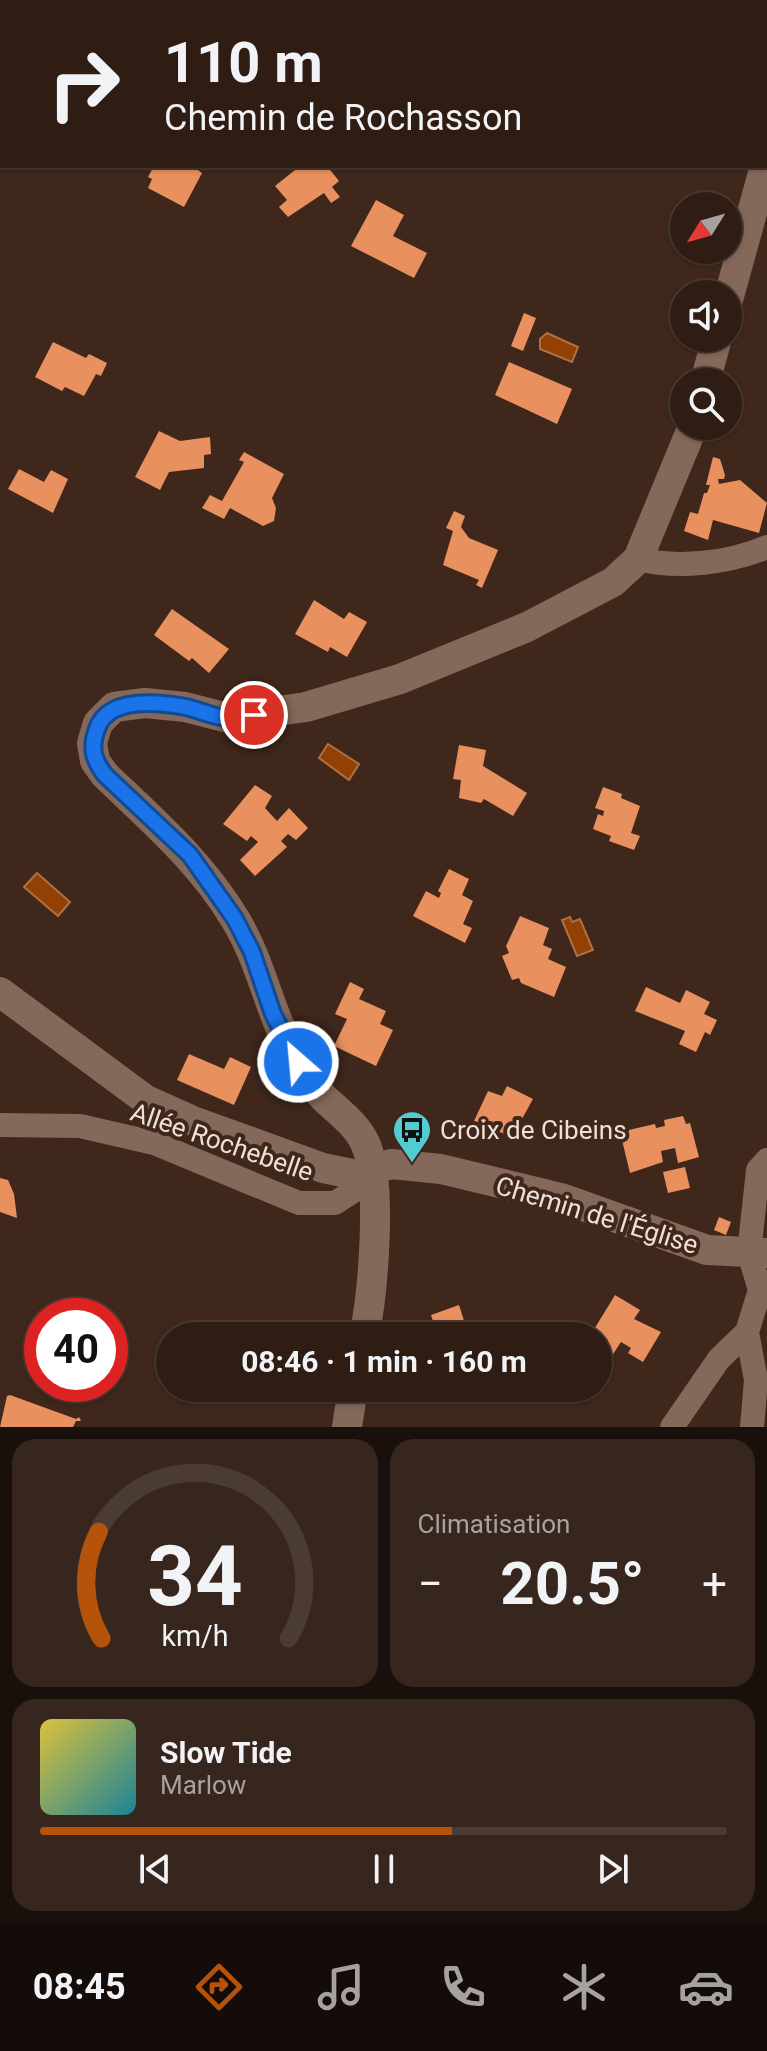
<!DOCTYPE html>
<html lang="fr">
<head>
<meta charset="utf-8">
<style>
	:root { --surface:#2f1d14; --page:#37261d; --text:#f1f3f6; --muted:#a7a2a0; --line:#4a3b34; --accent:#b45309 }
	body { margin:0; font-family:Roboto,sans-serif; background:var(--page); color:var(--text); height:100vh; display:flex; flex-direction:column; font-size:30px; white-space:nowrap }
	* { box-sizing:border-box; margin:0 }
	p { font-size:26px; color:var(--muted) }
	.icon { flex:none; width:44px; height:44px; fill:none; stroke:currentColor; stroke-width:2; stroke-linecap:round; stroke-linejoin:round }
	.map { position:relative; height:1427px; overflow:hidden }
	.drawer { display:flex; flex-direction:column; gap:12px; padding:12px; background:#1a100b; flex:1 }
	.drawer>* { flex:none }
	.banner { position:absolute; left:0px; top:0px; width:768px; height:168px; box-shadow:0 2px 6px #0004,0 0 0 2px var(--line); background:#2f1d14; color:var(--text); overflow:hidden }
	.needle { width:52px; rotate:233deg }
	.buttons { position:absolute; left:670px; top:192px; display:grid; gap:16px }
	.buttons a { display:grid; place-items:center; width:72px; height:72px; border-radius:50%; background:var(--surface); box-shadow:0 2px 6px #0004,0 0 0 2px var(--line); font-size:40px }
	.speed { position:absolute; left:24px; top:1298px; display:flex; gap:16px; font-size:40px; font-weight:700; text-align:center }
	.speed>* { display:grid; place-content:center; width:104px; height:104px; border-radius:50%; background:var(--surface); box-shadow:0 2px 6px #0004,0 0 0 2px var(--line); line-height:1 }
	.speed .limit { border:12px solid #d22; background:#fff; color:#111 }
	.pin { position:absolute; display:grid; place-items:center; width:68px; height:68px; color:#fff; margin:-34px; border:4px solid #fff; border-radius:50%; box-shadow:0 2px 8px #0007 }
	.me { position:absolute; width:88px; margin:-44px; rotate:333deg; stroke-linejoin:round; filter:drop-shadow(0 0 6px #0008) }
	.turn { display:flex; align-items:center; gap:28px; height:168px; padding:0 32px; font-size:36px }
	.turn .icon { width:104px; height:104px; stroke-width:2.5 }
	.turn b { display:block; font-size:56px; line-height:68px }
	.big { font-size:60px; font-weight:700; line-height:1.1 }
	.drawer .tile { flex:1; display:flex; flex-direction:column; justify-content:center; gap:12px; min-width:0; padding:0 28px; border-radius:24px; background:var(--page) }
	.drawer .dial { align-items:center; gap:0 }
	.dial svg { height:208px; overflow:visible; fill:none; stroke:var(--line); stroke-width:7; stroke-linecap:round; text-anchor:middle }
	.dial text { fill:var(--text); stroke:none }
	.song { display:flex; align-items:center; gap:24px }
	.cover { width:96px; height:96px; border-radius:12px; background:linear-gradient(135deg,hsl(50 70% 55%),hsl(190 70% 35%)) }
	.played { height:8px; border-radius:4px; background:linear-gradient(90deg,var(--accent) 60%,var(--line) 60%) }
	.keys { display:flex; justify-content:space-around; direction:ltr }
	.heat { display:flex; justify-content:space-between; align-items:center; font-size:44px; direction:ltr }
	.drawer .tiles { flex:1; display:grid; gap:12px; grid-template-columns:1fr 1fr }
	.tile:last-child { grid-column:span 2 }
	.trip { position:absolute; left:156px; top:1322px; width:456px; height:80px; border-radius:40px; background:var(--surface); box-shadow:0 2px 6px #0004,0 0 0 2px var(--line); font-weight:700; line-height:80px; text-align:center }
	.tab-bar { display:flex; height:128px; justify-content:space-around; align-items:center; background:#130c08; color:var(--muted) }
	.tab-bar .icon { width:56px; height:56px }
	.tab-bar .active { color:var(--accent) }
	.tab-bar b { font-size:36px; color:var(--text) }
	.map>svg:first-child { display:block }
</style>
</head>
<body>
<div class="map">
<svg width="767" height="1427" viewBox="0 0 767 1427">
	<rect width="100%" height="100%" fill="#3f271b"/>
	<g fill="#924004" stroke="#ae7043" stroke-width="2">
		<path d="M 547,333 L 578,347 L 572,362 L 540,349 L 540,339 Z"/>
		<path d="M 328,744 L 359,764 L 349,780 L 319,758 Z"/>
		<path d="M 37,873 L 70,902 L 58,916 L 24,887 Z"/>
		<path d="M 570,917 L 572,922 L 580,919 L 593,950 L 577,956 L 562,920 Z"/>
	</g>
	<g fill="#e9905f">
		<path d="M 154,166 L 192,166 L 202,173 L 184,207 L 148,188 L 152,179 L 148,177 Z"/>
		<path d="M 300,166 L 327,166 L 339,181 L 332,187 L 340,197 L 331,203 L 324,193 L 288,217 L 279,207 L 287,200 L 275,186 Z"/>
		<path d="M 376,200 L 404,215 L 393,236 L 427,253 L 414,278 L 351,246 Z"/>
		<path d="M 524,313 L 536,318 L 523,351 L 511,346 Z"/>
		<path d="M 53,342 L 86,358 L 89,354 L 107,363 L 101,376 L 96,374 L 84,396 L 65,387 L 62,391 L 35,377 Z"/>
		<path d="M 509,362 L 572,389 L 557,424 L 495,395 Z"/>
		<path d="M 159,431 L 180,441 L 210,437 L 211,454 L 204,455 L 204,468 L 169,472 L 160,490 L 135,477 Z"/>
		<path d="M 244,452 L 284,474 L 272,498 L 276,508 L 274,521 L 263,526 L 230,508 L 224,519 L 202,508 L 210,495 L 222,501 L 244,462 L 239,460 Z"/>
		<path d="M 713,457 L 720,459 L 725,475 L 724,479 L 718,479 L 719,484 L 740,480 L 767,503 L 759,533 L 713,520 L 708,540 L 684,531 L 690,512 L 698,514 L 704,493 L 707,493 L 710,485 L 706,485 Z"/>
		<path d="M 19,469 L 44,482 L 51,470 L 68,479 L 53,513 L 8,489 Z"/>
		<path d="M 454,511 L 465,516 L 461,527 L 469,538 L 498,550 L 482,588 L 476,585 L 479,580 L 443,565 L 453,531 L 446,528 Z"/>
		<path d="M 314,600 L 344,619 L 349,612 L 367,622 L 347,657 L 330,647 L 328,652 L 295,634 Z"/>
		<path d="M 172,609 L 229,649 L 209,673 L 192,658 L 189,661 L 154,635 Z"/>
		<path d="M 459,745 L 486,750 L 483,766 L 527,793 L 513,816 L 484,799 L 481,803 L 459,798 L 461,780 L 453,779 Z"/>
		<path d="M 255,785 L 272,796 L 265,808 L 277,821 L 289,808 L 308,828 L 296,840 L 288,834 L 281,841 L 287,847 L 255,876 L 240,860 L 258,842 L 251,836 L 247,841 L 223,824 Z"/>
		<path d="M 603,787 L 622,794 L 621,798 L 640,806 L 631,833 L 640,836 L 634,850 L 609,841 L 611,836 L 593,829 L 598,814 L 603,816 L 604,811 L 595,808 Z"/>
		<path d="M 449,869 L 469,879 L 462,895 L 473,901 L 463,924 L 472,928 L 465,943 L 413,916 L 426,891 L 439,898 L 441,893 L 438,891 Z"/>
		<path d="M 520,916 L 549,928 L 543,945 L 552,949 L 548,959 L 566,967 L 554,997 L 521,983 L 519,978 L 512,980 L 502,956 L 509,953 L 506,946 Z"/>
		<path d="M 350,982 L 364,989 L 359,999 L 386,1011 L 380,1024 L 393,1030 L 376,1066 L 334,1046 L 347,1019 L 335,1014 Z"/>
		<path d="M 646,987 L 680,1003 L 686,990 L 710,1002 L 704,1014 L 717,1020 L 710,1035 L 705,1032 L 696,1052 L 679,1044 L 685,1031 L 635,1011 Z"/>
		<path d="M 189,1054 L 224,1069 L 230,1057 L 251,1067 L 234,1105 L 177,1080 Z"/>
		<path d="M 507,1086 L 533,1099 L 512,1137 L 474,1121 L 488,1091 L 502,1096 Z"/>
		<path d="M 683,1116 L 686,1124 L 690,1123 L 699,1157 L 678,1163 L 675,1148 L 661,1151 L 663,1162 L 630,1173 L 620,1132 L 655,1124 L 656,1128 L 665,1126 L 664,1120 Z"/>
		<path d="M 685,1167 L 690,1188 L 668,1193 L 663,1172 Z"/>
		<path d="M 0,1178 L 8,1180 L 14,1194 L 17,1218 L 0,1212 Z"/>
		<path d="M 719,1217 L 731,1222 L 726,1235 L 714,1230 Z"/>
		<path d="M 615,1295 L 640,1310 L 634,1319 L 661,1332 L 643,1362 L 628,1353 L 631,1348 L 621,1342 L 608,1362 L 598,1356 L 598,1336 L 590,1336 Z"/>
		<path d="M 459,1305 L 469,1336 L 438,1336 L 431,1315 Z"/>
		<path d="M 226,1323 L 243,1336 L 204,1336 L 210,1329 L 217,1334 Z"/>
		<path d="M 10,1395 L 76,1419 L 79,1417 L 81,1421 L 76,1421 L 73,1427 L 0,1427 L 7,1396 Z"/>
	</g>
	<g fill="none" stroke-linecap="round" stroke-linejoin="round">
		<g stroke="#84685a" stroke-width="24">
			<path d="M 572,0 L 577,2"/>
			<path d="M 19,2 L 20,0"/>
			<path d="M 225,2 L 226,0"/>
			<path d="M 0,38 L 2,34"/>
			<path d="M 766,86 L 767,86"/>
			<path d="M 638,559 C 679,569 729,563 767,547"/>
			<path d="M 0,1125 L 80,1126 L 154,1143 L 299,1203 L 335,1203 L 372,1179"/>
			<path d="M 672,1427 L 719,1359 L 747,1332"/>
			<path d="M 752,1427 L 756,1380 L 747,1332 L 760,1290 L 749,1253 L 758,1170 L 767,1160"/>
		</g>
		<g stroke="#84685a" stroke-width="30">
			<path d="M 728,300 L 765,166"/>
			<path d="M 705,382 L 717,338"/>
			<path d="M 0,992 L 146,1100 L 193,1121 L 323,1168 L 357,1175 L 391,1164 L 441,1169 L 561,1198 L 707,1250 L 767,1253"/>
			<path d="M 364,1336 C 373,1294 383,1181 365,1143 C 357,1125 338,1111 324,1098 C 315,1088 306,1075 299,1064 C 270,1019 263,964 235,919 C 201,862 152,820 105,775 L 95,761 L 92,743 L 98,723 L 114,707 L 145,703 L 185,707 L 228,718 L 306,707 L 400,679 L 527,627 L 613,582 L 638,559 L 693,426"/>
			<path d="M 347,1427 L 353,1388"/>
		</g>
	</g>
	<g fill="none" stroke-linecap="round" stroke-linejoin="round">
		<defs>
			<path id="route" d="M 254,715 C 246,716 237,718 229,718 C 215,718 200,710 186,707 C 158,702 108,696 97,729 C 90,748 93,759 105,775 L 190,855 L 235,919 L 252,952 L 273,1014 L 298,1062"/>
		</defs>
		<use href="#route" stroke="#114b97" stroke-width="20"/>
		<use href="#route" stroke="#1a73e8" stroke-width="14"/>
	</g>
	<defs>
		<symbol id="bus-pin" viewBox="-11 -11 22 30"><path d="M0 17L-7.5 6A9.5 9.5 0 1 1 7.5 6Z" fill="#52ccd1" stroke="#3f271b"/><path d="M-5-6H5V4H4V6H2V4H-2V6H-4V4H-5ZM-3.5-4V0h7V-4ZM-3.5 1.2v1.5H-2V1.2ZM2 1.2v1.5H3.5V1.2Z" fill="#111"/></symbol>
	</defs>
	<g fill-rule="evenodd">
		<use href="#bus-pin" x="390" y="1108" width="44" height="60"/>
	</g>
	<g text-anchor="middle" stroke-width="8" stroke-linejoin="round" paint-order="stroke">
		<g font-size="26" fill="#efdfd7" stroke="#3f271b" text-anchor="start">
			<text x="440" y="1139">Croix de Cibeins</text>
		</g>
		<g font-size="26" fill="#efdfd7" stroke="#3f271b">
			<text transform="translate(222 1142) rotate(19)" y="9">Allée Rochebelle</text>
			<text transform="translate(597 1215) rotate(17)" y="9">Chemin de l'Église</text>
		</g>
	</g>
</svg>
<div class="buttons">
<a><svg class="needle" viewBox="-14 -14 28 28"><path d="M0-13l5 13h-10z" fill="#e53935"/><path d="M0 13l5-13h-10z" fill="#a7a2a0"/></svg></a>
<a><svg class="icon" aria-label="sound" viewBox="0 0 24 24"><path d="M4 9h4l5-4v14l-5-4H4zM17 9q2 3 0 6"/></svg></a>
<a><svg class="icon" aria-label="search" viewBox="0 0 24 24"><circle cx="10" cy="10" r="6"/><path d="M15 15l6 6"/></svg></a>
</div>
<div class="speed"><div class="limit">40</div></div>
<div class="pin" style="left:254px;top:715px;background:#d93025"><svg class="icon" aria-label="arrive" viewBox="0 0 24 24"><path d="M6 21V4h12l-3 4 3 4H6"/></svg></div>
<svg class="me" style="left:298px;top:1062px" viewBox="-20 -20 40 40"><circle r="17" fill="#1a73e8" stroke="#fff" stroke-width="3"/><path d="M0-11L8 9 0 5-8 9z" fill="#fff"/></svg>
<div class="trip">08:46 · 1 min · 160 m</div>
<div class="banner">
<div class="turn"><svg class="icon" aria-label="right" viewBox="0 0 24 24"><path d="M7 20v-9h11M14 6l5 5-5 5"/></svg><div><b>110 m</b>Chemin de Rochasson</div></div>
</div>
</div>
<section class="drawer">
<div class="tiles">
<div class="tile dial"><svg viewBox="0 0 100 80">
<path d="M14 69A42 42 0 1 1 86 69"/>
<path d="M14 69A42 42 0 0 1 13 28" stroke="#b45309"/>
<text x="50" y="56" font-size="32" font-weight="700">34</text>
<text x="50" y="72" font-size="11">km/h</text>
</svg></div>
<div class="tile"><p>Climatisation</p>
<div class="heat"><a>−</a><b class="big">20.5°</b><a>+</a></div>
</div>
<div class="tile">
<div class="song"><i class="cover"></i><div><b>Slow Tide</b><p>Marlow</p></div></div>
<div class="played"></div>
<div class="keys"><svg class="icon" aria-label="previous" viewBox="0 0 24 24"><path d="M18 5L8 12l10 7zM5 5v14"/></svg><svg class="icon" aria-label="pause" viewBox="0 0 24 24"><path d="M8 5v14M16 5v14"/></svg><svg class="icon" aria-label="next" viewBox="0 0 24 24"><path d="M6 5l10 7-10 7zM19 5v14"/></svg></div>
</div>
</div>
</section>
<nav class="tab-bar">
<b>08:45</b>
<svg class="icon active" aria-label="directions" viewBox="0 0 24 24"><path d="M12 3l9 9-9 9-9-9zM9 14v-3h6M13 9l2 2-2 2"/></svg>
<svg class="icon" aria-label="music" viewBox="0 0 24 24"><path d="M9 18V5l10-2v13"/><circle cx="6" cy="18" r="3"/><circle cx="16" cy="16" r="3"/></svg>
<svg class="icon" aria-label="phone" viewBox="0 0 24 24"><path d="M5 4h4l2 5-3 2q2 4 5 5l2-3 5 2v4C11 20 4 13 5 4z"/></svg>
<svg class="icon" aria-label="climate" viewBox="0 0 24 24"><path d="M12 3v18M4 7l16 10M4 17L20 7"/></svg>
<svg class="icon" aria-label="car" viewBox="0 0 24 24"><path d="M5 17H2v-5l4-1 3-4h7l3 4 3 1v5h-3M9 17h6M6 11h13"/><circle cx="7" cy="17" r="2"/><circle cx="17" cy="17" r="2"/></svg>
</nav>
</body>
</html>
